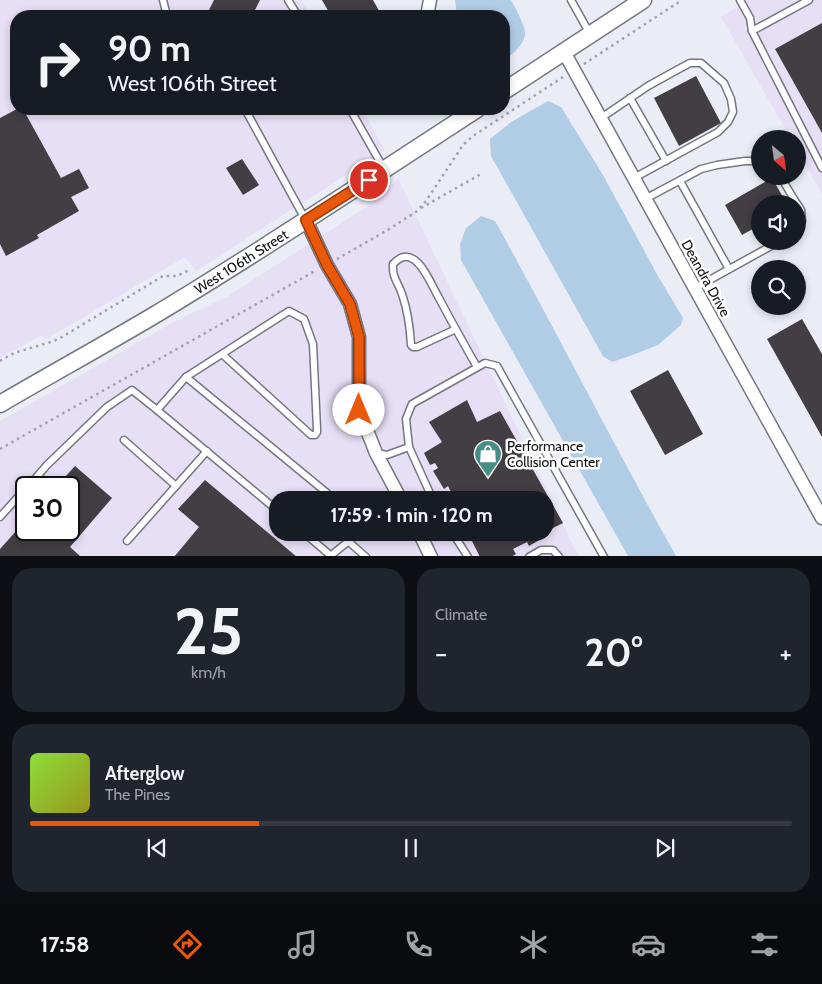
<!DOCTYPE html>
<html lang="en">
<head>
<meta charset="utf-8">
<style>
	:root { --surface:#171b24; --page:#20242c; --text:#f1f3f6; --muted:#9ea1a6; --line:#363941; --accent:#ea580c }
	body { margin:0; font-family:Cabin,sans-serif; background:var(--page); color:var(--text); height:100vh; display:flex; flex-direction:column; font-size:19px; white-space:nowrap }
	* { box-sizing:border-box; margin:0 }
	p { font-size:16px; color:var(--muted) }
	.icon { flex:none; width:28px; height:28px; fill:none; stroke:currentColor; stroke-width:2; stroke-linecap:round; stroke-linejoin:round }
	.map { position:relative; height:556px; overflow:hidden }
	.side { display:flex; flex-direction:column; gap:12px; padding:12px; background:#0d0f14; flex:1 }
	.side>* { flex:none }
	.hud { position:absolute; left:10px; top:10px; width:500px; height:105px; border-radius:20px; box-shadow:0 2px 8px #0003; background:#171b24; color:var(--text); overflow:hidden }
	.needle { width:32px; rotate:151deg }
	.buttons { position:absolute; left:751px; top:130px; display:grid; gap:10px }
	.buttons a { display:grid; place-items:center; width:55px; height:55px; border-radius:50%; background:var(--surface); box-shadow:0 2px 8px #0003; font-size:25px }
	.speed { position:absolute; left:15px; top:476px; display:flex; gap:10px; font-size:25px; font-weight:700; text-align:center }
	.speed>* { display:grid; place-content:center; width:65px; height:65px; border-radius:50%; background:var(--surface); box-shadow:0 2px 8px #0003; line-height:1 }
	.speed .limit { border:2px solid #111; border-radius:8px; background:#fff; color:#111 }
	.pin { position:absolute; display:grid; place-items:center; width:42px; height:42px; color:#fff; margin:-21px; border:2px solid #fff; border-radius:50%; box-shadow:0 1px 5px #0007 }
	.me { position:absolute; width:55px; margin:-28px; rotate:0deg; stroke-linejoin:round; filter:drop-shadow(0 0 4px #0008) }
	.turn { display:flex; align-items:center; gap:18px; height:105px; padding:0 15px; font-size:22px }
	.turn .icon { width:65px; height:65px; stroke-width:2.5 }
	.turn b { display:block; font-size:35px; line-height:42px }
	.big { font-size:38px; font-weight:700; line-height:1.1 }
	.side .widget { flex:1; display:flex; flex-direction:column; justify-content:center; gap:8px; min-width:0; padding:0 18px; border-radius:20px; background:var(--page) }
	.side .dial { align-items:center; gap:0 }
	.dial b { font-size:65px; line-height:1 }
	.song { display:flex; align-items:center; gap:15px }
	.cover { width:60px; height:60px; border-radius:8px; background:linear-gradient(135deg,hsl(90 70% 55%),hsl(60 70% 35%)) }
	.played { height:5px; border-radius:2px; background:linear-gradient(90deg,var(--accent) 30%,var(--line) 30%) }
	.keys { display:flex; justify-content:space-around; direction:ltr }
	.heat { display:flex; justify-content:space-between; align-items:center; font-size:28px; direction:ltr }
	.side .tiles { flex:1; display:grid; gap:12px; grid-template-columns:1fr 1fr }
	.widget:last-child { grid-column:span 2 }
	.trip { position:absolute; left:269px; top:491px; width:285px; height:50px; border-radius:20px; background:var(--surface); box-shadow:0 2px 8px #0003; font-weight:700; line-height:50px; text-align:center }
	.menu { display:flex; height:80px; justify-content:space-around; align-items:center; background:#090b0e; color:var(--muted) }
	.menu .icon { width:35px; height:35px }
	.menu .on { color:var(--accent) }
	.menu b { font-size:22px; color:var(--text) }
	.map>svg:first-child { display:block }
</style>
</head>
<body>
<div class="map">
<svg width="822" height="557" viewBox="0 0 822 557">
	<rect width="100%" height="100%" fill="#ebedf6"/>
	<g fill="#e7dff5" fill-rule="evenodd">
		<path d="M 0,0 L 302,0 L 311,16 L 16,16 L 16,109 L 362,109 L 385,150 L 196,271 L 185,257 L 45,340 L 42,335 L 0,358 Z"/>
		<path d="M 748,0 L 822,0 L 822,194 L 798,151 L 798,139 L 791,139 L 721,17 Z"/>
		<path d="M 398,178 L 578,556 L 0,556 L 0,421 L 170,324 L 228,296 L 374,202 ZM 26,488 L 69,488 L 69,530 L 26,530 ZM 278,500 L 545,500 L 545,532 L 278,532 Z"/>
	</g>
	<g fill="#b1cce5">
		<path d="M 455,0 L 511,0 C 515,7 525,25 525,33 C 525,44 513,54 504,60 L 504,16 L 457,16 Z"/>
		<path d="M 548,101 L 561,107 L 603,175 L 658,276 L 683,318 L 681,325 L 658,345 L 635,354 L 612,362 L 603,356 L 491,156 L 490,139 L 511,122 Z"/>
		<path d="M 481,216 L 495,221 C 557,332 614,446 676,556 L 628,556 L 461,260 L 460,244 L 466,228 Z"/>
	</g>
	<g fill="#433d44">
		<path d="M 214,0 L 260,0 L 252,16 L 206,16 Z"/>
		<path d="M 322,0 L 373,0 L 382,16 L 331,16 Z"/>
		<path d="M 822,23 L 822,133 L 775,49 Z"/>
		<path d="M 696,76 L 721,123 L 679,146 L 654,98 Z"/>
		<path d="M 17,109 L 23,109 L 61,178 L 79,169 L 89,188 L 71,197 L 79,211 L 37,235 L 39,238 L 6,256 L 0,244 L 0,118 Z"/>
		<path d="M 242,159 L 259,185 L 243,195 L 226,168 Z"/>
		<path d="M 772,178 L 787,204 L 760,204 L 760,225 L 742,235 L 725,205 Z"/>
		<path d="M 802,319 L 822,354 L 822,437 L 767,339 Z"/>
		<path d="M 668,370 L 703,434 L 665,455 L 630,391 Z"/>
		<path d="M 467,400 L 477,422 L 500,411 L 563,523 L 545,532 L 545,500 L 455,500 L 448,486 L 444,489 L 433,471 L 438,468 L 435,463 L 430,465 L 424,453 L 442,442 L 429,422 Z"/>
		<path d="M 75,466 L 112,498 L 70,547 L 81,557 L 0,557 L 0,549 L 26,520 L 26,530 L 69,530 L 69,488 L 55,488 Z"/>
		<path d="M 205,480 L 297,557 L 174,557 L 199,527 L 178,509 Z"/>
		<path d="M 473,532 L 546,532 L 548,535 L 529,546 L 527,542 L 513,549 L 516,554 L 511,557 L 480,557 L 472,541 L 477,539 Z"/>
	</g>
	<g fill="none" stroke-linecap="round" stroke-linejoin="round">
		<defs>
			<g id="service">
				<path d="M 163,0 L 167,16"/>
				<path d="M 288,0 L 298,16"/>
				<path d="M 571,0 L 590,34"/>
				<path d="M 740,0 L 750,18 L 752,31 L 822,168"/>
				<path d="M 752,31 L 809,0"/>
				<path d="M 630,98 L 666,161"/>
				<path d="M 245,109 L 305,219"/>
				<path d="M 350,109 L 384,169"/>
				<path d="M 601,118 L 648,86 L 677,70 L 690,63 L 701,63 L 724,83 L 731,99 L 733,112 L 728,122 L 718,132 L 634,178"/>
				<path d="M 780,176 L 797,204"/>
				<path d="M 680,181 L 729,269"/>
				<path d="M 645,199 L 701,169 L 717,165 L 745,161 L 760,161"/>
				<path d="M 798,205 L 801,210 L 802,221 L 798,227"/>
				<path d="M 695,288 L 780,241"/>
				<path d="M 456,329 L 417,347 L 413,347 L 411,345 C 410,328 408,311 402,294 C 398,282 392,278 393,264 C 399,258 405,254 413,259 C 424,265 433,288 439,298 C 451,321 464,344 477,367"/>
				<path d="M 186,377 L 289,311 L 304,319 L 313,344 L 317,429 L 317,432 L 315,435 L 311,435 L 222,354"/>
				<path d="M 157,410 L 278,511"/>
				<path d="M 124,440 L 176,486"/>
				<path d="M 409,447 L 433,500"/>
				<path d="M 376,453 L 387,455 L 409,447 L 406,419 L 412,404 L 485,363 L 497,366 L 604,557"/>
				<path d="M 27,488 L 47,465 L 107,407 L 132,390 L 157,410 L 186,377 L 327,493 L 321,500"/>
				<path d="M 0,517 L 26,488"/>
				<path d="M 303,532 L 330,555"/>
				<path d="M 452,532 L 468,557"/>
				<path d="M 127,541 L 207,451"/>
				<path d="M 349,542 L 366,557"/>
				<path d="M 329,557 L 360,532"/>
				<path d="M 529,557 L 541,550 L 553,550 L 559,557"/>
			</g>
			<g id="minor">
				<path d="M 427,16 L 430,0"/>
				<path d="M 564,52 L 822,518"/>
				<path d="M 306,220 L 327,265 L 350,304 L 359,337 L 359,410 L 376,453 L 401,500"/>
				<path d="M 419,532 L 431,557"/>
			</g>
			<g id="tertiary">
				<path d="M 504,91 L 643,0"/>
				<path id="s1" d="M 0,404 C 53,373 106,344 158,313 C 266,248 371,178 477,109"/>
			</g>
		</defs>
		<use href="#service" stroke="#757780" stroke-width="9"/>
		<use href="#minor" stroke="#757780" stroke-width="15"/>
		<use href="#tertiary" stroke="#757780" stroke-width="19"/>
		<g stroke="#a1a3aa" stroke-width="2.5" stroke-dasharray="2.5 4" stroke-linecap="butt">
			<path d="M 584,64 L 682,0"/>
			<path d="M 421,208 L 481,174"/>
			<path d="M 337,259 L 391,228 L 417,211 L 426,201 L 463,145 L 473,136 L 563,77"/>
			<path d="M 0,361 L 14,353 L 54,341 L 62,337 L 163,276 L 177,276 L 189,270"/>
			<path d="M 0,449 L 315,271"/>
		</g>
		<use href="#service" stroke="#fff" stroke-width="6"/>
		<use href="#minor" stroke="#fff" stroke-width="12"/>
		<use href="#tertiary" stroke="#fff" stroke-width="16"/>
	</g>
	<g fill="none" stroke-linecap="round" stroke-linejoin="round">
		<defs>
			<path id="route" d="M 359,410 L 359,337 L 350,304 L 327,265 L 306,220 L 369,180"/>
		</defs>
		<use href="#route" stroke="#983908" stroke-width="12"/>
		<use href="#route" stroke="#ea580c" stroke-width="9"/>
	</g>
	<defs>
		<symbol id="shop-pin" viewBox="-11 -11 22 30"><path d="M0 17L-7.5 6A9.5 9.5 0 1 1 7.5 6Z" fill="#468c87" stroke="#fff"/><path d="M-5-2.5h2.3a2.7 3.5 0 0 1 5.4 0H5L5.5 6h-11ZM-1.5-2.5h3a1.5 2.3 0 0 0-3 0Z" fill="#fff"/></symbol>
	</defs>
	<g fill-rule="evenodd">
		<use href="#shop-pin" x="472" y="438" width="32" height="43"/>
	</g>
	<g text-anchor="middle" stroke-width="5" stroke-linejoin="round" paint-order="stroke">
		<g font-size="14" fill="#0d0e11" stroke="#fff">
			<text dy="5" stroke="none"><textPath href="#s1" startOffset="280">West 106th Street</textPath></text>
			<text transform="translate(706 278) rotate(61)" y="5">Deandra Drive</text>
		</g>
		<g font-size="14" fill="#0d0e11" stroke="#fff" text-anchor="start">
			<text x="507" y="451">Performance<tspan x="507" dy="16">Collision Center</tspan></text>
		</g>
	</g>
</svg>
<div class="buttons">
<a><svg class="needle" viewBox="-14 -14 28 28"><path d="M0-13l5 13h-10z" fill="#e53935"/><path d="M0 13l5-13h-10z" fill="#9ea1a6"/></svg></a>
<a><svg class="icon" aria-label="sound" viewBox="0 0 24 24"><path d="M4 9h4l5-4v14l-5-4H4zM17 9q2 3 0 6"/></svg></a>
<a><svg class="icon" aria-label="search" viewBox="0 0 24 24"><circle cx="10" cy="10" r="6"/><path d="M15 15l6 6"/></svg></a>
</div>
<div class="speed"><div class="limit">30</div></div>
<div class="pin" style="left:369px;top:180px;background:#d93025"><svg class="icon" aria-label="arrive" viewBox="0 0 24 24"><path d="M6 21V4h12l-3 4 3 4H6"/></svg></div>
<svg class="me" style="left:359px;top:410px" viewBox="-20 -20 40 40"><circle r="19" fill="#fff"/><path d="M0-13L10 11 0 6-10 11z" fill="#ea580c"/></svg>
<div class="trip">17:59 · 1 min · 120 m</div>
<div class="hud">
<div class="turn"><svg class="icon" aria-label="right" viewBox="0 0 24 24"><path d="M7 20v-9h11M14 6l5 5-5 5"/></svg><div><b>90 m</b>West 106th Street</div></div>
</div>
</div>
<section class="side">
<div class="tiles">
<div class="widget dial"><b>25</b><p>km/h</p></div>
<div class="widget"><p>Climate</p>
<div class="heat"><a>−</a><b class="big">20°</b><a>+</a></div>
</div>
<div class="widget">
<div class="song"><i class="cover"></i><div><b>Afterglow</b><p>The Pines</p></div></div>
<div class="played"></div>
<div class="keys"><svg class="icon" aria-label="previous" viewBox="0 0 24 24"><path d="M18 5L8 12l10 7zM5 5v14"/></svg><svg class="icon" aria-label="pause" viewBox="0 0 24 24"><path d="M8 5v14M16 5v14"/></svg><svg class="icon" aria-label="next" viewBox="0 0 24 24"><path d="M6 5l10 7-10 7zM19 5v14"/></svg></div>
</div>
</div>
</section>
<nav class="menu">
<b>17:58</b>
<svg class="icon on" aria-label="directions" viewBox="0 0 24 24"><path d="M12 3l9 9-9 9-9-9zM9 14v-3h6M13 9l2 2-2 2"/></svg>
<svg class="icon" aria-label="music" viewBox="0 0 24 24"><path d="M9 18V5l10-2v13"/><circle cx="6" cy="18" r="3"/><circle cx="16" cy="16" r="3"/></svg>
<svg class="icon" aria-label="phone" viewBox="0 0 24 24"><path d="M5 4h4l2 5-3 2q2 4 5 5l2-3 5 2v4C11 20 4 13 5 4z"/></svg>
<svg class="icon" aria-label="climate" viewBox="0 0 24 24"><path d="M12 3v18M4 7l16 10M4 17L20 7"/></svg>
<svg class="icon" aria-label="car" viewBox="0 0 24 24"><path d="M5 17H2v-5l4-1 3-4h7l3 4 3 1v5h-3M9 17h6M6 11h13"/><circle cx="7" cy="17" r="2"/><circle cx="17" cy="17" r="2"/></svg>
<svg class="icon" aria-label="filters" viewBox="0 0 24 24"><path d="M4 7h16M4 17h16"/><circle cx="9" cy="7" r="2"/><circle cx="15" cy="17" r="2"/></svg>
</nav>
</body>
</html>
